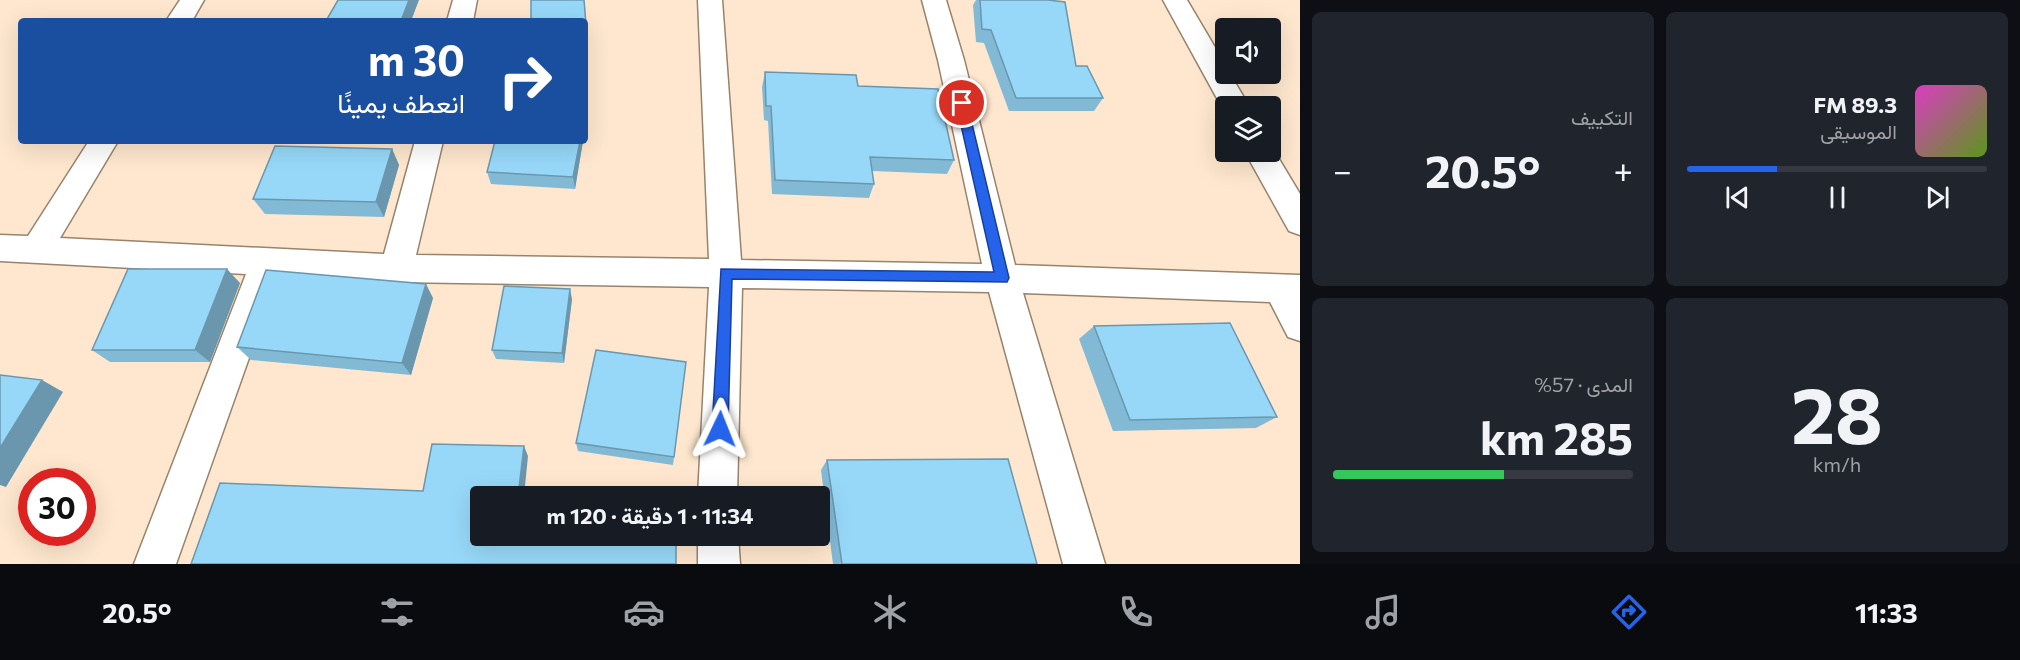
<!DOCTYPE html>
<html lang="ar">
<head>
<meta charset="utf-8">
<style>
	:root { --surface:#171b24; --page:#20242c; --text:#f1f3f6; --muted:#9ea1a6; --line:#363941; --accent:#2563eb }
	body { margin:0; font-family:Commissioner,Vazirmatn,sans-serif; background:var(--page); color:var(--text); direction:rtl; height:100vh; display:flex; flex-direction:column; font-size:22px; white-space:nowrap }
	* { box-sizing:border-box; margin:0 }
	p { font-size:20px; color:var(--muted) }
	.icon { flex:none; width:33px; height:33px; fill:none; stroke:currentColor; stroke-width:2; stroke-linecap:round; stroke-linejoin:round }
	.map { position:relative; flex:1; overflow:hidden; direction:ltr }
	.drawer { display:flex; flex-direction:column; gap:12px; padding:12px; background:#0d0f14; width:720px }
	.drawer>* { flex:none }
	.banner { position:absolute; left:18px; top:18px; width:570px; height:126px; border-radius:6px; box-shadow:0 6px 24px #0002; direction:rtl; background:#1a4fa0; color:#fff; overflow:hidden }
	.tools { position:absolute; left:1215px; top:18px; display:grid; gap:12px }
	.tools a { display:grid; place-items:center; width:66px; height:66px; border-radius:6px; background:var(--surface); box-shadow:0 6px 24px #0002; font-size:30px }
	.speed { position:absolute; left:18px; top:468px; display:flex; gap:12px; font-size:30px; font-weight:700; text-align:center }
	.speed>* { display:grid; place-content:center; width:78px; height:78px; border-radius:50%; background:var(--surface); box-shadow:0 6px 24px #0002; line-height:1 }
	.speed .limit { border:9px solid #d22; background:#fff; color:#111 }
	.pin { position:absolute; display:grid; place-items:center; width:51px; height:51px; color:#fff; margin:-26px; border:3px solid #fff; border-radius:50%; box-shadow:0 2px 6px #0007 }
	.me { position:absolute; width:66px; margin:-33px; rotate:2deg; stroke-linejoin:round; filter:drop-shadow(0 0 4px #0008) }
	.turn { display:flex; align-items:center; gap:21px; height:126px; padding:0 24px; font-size:27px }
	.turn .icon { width:78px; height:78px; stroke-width:2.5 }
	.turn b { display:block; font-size:42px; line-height:51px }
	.big { font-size:45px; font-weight:700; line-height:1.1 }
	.drawer .widget { flex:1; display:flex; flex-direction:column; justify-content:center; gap:9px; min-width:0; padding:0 21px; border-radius:9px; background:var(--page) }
	.drawer .dial { align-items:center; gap:0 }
	.dial b { font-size:78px; line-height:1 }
	.song { display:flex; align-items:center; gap:18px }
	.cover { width:72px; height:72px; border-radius:9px; background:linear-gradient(135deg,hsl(310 70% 55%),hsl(90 70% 35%)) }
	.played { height:6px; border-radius:3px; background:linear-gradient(90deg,var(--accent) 30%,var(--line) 30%) }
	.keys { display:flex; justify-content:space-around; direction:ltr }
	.heat { display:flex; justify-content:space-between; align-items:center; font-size:33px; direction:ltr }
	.charge { height:9px; border-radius:4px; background:linear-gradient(90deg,#34c759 57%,var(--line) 0) }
	.drawer .tiles { flex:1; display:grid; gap:12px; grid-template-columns:repeat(2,1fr) }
	.trip { position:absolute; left:470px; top:486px; width:360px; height:60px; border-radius:6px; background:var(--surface); box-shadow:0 6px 24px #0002; font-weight:700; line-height:60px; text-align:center; direction:rtl }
	.menu { display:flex; height:96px; justify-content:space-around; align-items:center; background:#090b0e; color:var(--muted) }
	.menu .icon { width:42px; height:42px }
	.menu .selected { color:var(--accent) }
	.menu b { font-size:27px; color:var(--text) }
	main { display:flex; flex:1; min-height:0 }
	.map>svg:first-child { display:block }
</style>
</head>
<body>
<main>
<section class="drawer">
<div class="tiles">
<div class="widget">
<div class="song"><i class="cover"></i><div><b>89.3 FM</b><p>الموسيقى</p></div></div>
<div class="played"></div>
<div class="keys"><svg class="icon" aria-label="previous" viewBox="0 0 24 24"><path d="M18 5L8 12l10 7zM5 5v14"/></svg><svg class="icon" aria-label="pause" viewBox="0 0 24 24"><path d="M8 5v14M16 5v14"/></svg><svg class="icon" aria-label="next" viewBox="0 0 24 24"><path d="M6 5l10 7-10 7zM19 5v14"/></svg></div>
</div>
<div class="widget"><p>التكييف</p>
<div class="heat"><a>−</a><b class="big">20.5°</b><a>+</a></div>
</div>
<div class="widget dial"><b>28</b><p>km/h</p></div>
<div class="widget"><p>المدى · 57%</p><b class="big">285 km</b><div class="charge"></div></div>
</div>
</section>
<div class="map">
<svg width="1300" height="564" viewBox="0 0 1300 564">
	<rect width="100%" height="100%" fill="#fee7ce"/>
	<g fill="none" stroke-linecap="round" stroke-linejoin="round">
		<defs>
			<g id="minor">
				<path d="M 180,0 L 204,0 L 192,21 L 166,21 Z"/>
				<path d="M 453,0 L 477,0 L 473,21 L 447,21 Z"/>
				<path d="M 698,0 L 722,0 L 741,260 L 982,264 L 938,60 L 922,0 L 946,0 L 964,60 L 1015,265 L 1300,275 L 1300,341 L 1288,337 L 1270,302 L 1023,293 L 1105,564 L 1063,564 L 989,292 L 742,288 L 737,496 L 698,496 L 709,287 L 396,282 L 278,276 L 176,564 L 134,564 L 246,274 L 0,261 L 0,235 L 28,236 L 89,141 L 118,141 L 60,238 L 384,254 L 415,141 L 443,141 L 416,255 L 709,259 Z"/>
				<path d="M 1163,0 L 1187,0 L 1226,66 L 1226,74 L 1230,74 L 1249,106 L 1226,106 L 1225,113 Z"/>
				<path d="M 1270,144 L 1300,194 L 1300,235 L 1289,231 L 1245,152 L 1270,152 Z"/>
				<path d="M 698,536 L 738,536 L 740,564 L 698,564 Z"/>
			</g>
		</defs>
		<use href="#minor" stroke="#98836d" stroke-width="3"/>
		<use href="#minor" fill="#fff" fill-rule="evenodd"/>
	</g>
	<g fill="#82bad5">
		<path d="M 584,0 L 588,49 L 585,50 L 585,21 Z"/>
		<path d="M 976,0 L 1048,0 L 1076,66 L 1103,98 L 1094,111 L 1009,111 L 984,43 L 976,42 L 973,5 Z"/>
		<path d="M 765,72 L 858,86 L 954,160 L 947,174 L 872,171 L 874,184 L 869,198 L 772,194 L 768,121 L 764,120 L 762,87 Z"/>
		<path d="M 583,141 L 575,189 L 491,184 L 487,172 Z"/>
		<path d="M 392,149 L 399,165 L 384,217 L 265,214 L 253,199 Z"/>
		<path d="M 240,283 L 210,362 L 110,362 L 92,350 Z"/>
		<path d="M 433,298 L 411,375 L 251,360 L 237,347 Z"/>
		<path d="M 572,299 L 564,363 L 496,359 L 492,350 Z"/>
		<path d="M 1094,326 L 1277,417 L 1256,428 L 1113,431 L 1079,339 Z"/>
		<path d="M 686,362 L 673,465 L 578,451 L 576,443 Z"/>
		<path d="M 827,460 L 1037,564 L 833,564 L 821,470 Z"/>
	</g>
	<g fill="#6a97ae">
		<path d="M 409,0 L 419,0 L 411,21 L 401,21 Z"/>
		<path d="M 580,141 L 583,141 L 575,189 L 573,177 Z"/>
		<path d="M 392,149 L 399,165 L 384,217 L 376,202 Z"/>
		<path d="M 227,269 L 240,283 L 210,362 L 195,350 Z"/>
		<path d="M 426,284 L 433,298 L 411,375 L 402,363 Z"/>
		<path d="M 570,289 L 572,299 L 564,363 L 562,353 Z"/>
		<path d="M 42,380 L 63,392 L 6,487 L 0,485 L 0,448 Z"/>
		<path d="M 524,446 L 528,456 L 524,496 L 518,496 Z"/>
	</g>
	<g fill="#97d8f8" stroke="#6a97ae" stroke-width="1.5">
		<path d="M 338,0 L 409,0 L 401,21 L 356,21 L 327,19 Z"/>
		<path d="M 531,0 L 584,0 L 587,36 L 585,37 L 585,21 L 531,21 Z"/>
		<path d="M 980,0 L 1048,0 L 1065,2 L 1076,66 L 1087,66 L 1103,98 L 1016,98 L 991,30 L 982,29 Z"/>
		<path d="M 765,72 L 856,75 L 858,86 L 938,89 L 954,160 L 870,157 L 874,184 L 775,180 L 771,106 L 766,106 Z"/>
		<path d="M 495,141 L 580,141 L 573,177 L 487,172 Z"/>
		<path d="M 275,146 L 392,149 L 376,202 L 253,199 Z"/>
		<path d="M 128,269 L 227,269 L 195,350 L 92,350 Z"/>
		<path d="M 266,270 L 426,284 L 402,363 L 237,347 Z"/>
		<path d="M 504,286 L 570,289 L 562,353 L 492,350 Z"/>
		<path d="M 1230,323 L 1277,417 L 1130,420 L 1094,326 Z"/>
		<path d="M 596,350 L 686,362 L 674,457 L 576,443 Z"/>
		<path d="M 0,375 L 42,380 L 0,448 Z"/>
		<path d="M 432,444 L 524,446 L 518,496 L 480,496 L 480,536 L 676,536 L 676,564 L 191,564 L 220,483 L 423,491 Z"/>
		<path d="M 1008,459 L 1037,564 L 842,564 L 827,460 Z"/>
	</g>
	<path fill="#2563eb" stroke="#184099" stroke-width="1.5" d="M 962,99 L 967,103 L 1009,278 L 1007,282 L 732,279 L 728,429 L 725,435 L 720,437 L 714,435 L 712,429 L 721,269 L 994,272 L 956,103 Z"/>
</svg>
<div class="tools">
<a><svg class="icon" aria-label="sound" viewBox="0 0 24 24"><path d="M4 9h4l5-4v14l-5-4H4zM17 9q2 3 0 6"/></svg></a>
<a><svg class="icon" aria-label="layers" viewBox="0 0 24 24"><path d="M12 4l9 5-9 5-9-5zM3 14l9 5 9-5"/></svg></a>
</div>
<div class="speed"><div class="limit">30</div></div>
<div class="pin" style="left:962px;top:103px;background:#d93025"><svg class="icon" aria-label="arrive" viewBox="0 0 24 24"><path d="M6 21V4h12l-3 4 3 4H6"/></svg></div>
<svg class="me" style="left:720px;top:429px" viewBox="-20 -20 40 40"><path d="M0-17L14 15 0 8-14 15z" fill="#2563eb" stroke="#fff" stroke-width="4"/></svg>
<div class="trip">11:34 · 1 دقيقة · 120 m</div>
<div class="banner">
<div class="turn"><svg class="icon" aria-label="right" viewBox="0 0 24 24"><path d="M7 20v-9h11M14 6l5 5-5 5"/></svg><div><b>30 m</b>انعطف يمينًا</div></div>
</div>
</div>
</main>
<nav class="menu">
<b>11:33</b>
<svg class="icon selected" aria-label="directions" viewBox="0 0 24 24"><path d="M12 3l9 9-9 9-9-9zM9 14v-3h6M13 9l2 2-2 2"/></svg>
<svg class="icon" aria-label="music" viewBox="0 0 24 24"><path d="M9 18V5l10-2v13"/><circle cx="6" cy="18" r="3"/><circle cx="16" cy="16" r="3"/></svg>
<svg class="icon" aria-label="phone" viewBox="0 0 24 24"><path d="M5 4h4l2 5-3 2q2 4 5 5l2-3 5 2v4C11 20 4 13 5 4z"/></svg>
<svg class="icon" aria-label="climate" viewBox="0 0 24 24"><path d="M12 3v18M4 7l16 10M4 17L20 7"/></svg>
<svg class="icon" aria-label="car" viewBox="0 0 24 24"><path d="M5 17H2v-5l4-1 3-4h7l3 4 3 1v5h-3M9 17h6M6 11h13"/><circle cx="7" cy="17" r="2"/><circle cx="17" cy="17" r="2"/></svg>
<svg class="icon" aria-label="filters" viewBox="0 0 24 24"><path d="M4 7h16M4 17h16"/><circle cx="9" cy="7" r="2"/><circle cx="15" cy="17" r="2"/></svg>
<b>20.5°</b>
</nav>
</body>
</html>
